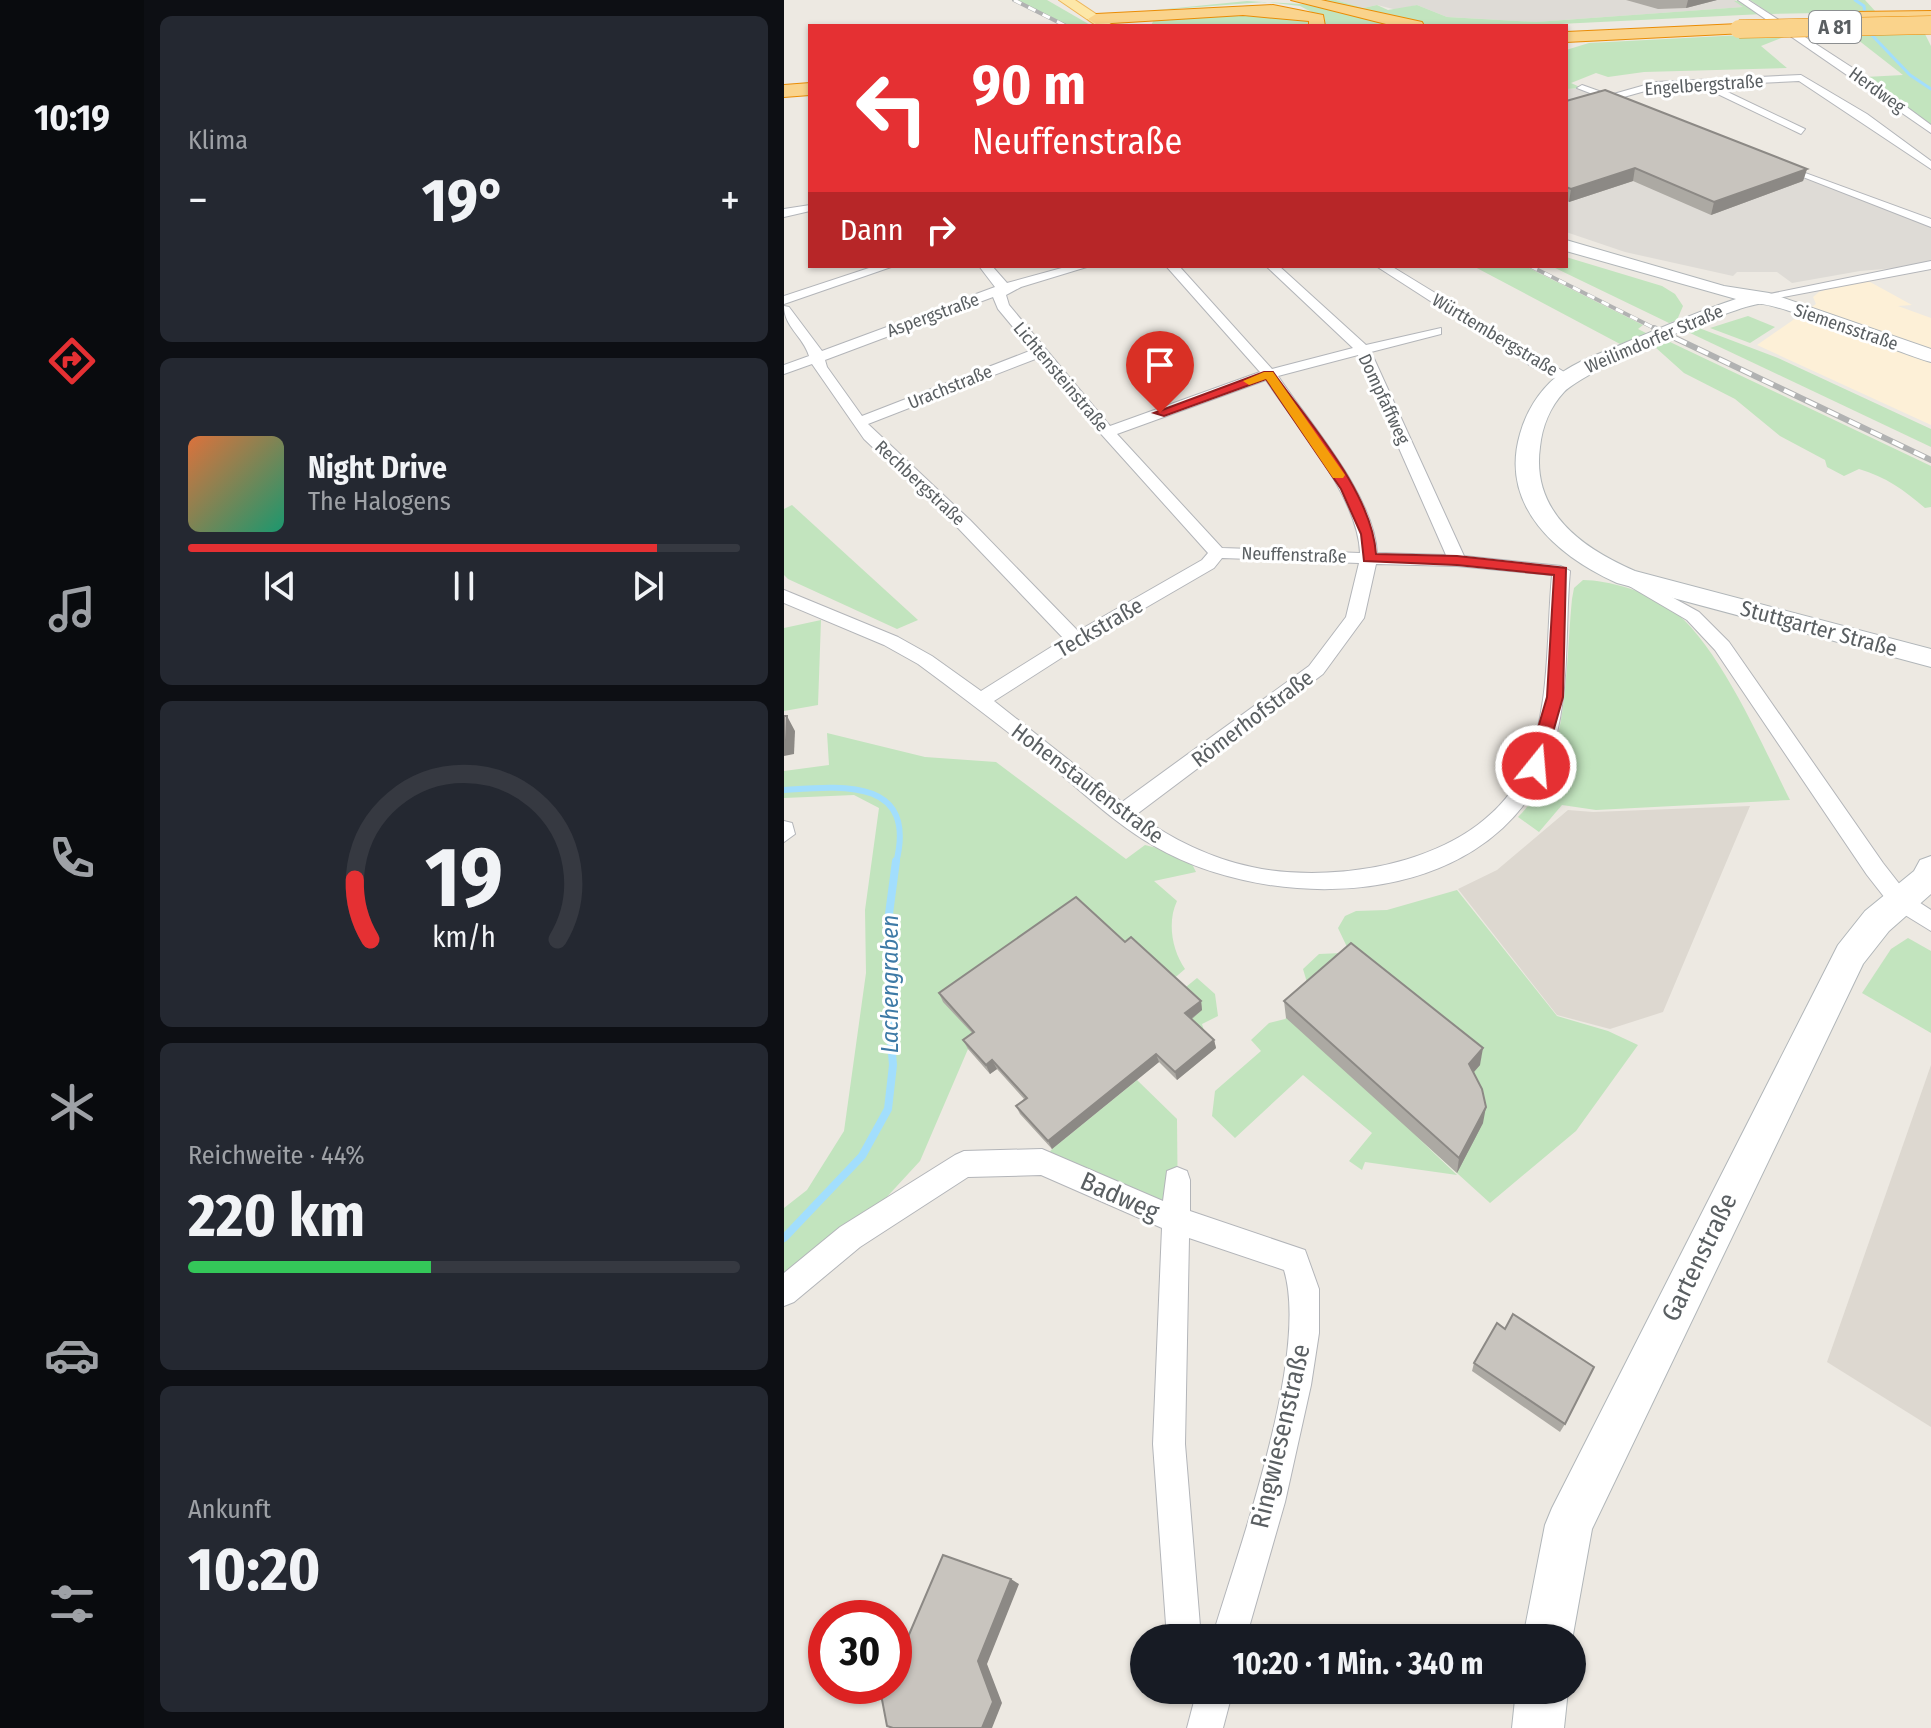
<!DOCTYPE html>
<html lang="de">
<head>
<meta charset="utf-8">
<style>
	:root { --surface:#171b24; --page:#242831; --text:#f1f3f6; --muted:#9ea1a6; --line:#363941; --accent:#e53033 }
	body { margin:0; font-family:"Fira Sans Condensed",sans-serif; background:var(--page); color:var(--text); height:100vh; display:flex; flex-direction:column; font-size:30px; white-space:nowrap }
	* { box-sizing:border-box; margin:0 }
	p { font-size:26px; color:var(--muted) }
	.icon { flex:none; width:44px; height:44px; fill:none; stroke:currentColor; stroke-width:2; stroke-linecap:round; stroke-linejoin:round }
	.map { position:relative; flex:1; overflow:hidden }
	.details { display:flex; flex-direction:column; gap:16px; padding:16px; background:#0d0f14; width:640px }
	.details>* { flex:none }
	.top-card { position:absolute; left:24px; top:24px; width:760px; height:244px; border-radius:0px; box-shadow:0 2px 6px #0004; background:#e53033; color:#fff; overflow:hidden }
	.speed { position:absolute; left:24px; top:1600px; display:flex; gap:16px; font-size:40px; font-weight:700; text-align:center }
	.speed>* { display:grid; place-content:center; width:104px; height:104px; border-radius:50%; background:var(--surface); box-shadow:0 2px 6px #0004; line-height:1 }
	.speed .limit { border:12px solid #d22; background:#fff; color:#111 }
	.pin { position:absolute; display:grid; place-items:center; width:68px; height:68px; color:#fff; margin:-82px -34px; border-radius:50% 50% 50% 0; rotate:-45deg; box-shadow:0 0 8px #0007 }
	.pin .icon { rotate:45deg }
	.me { position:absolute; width:88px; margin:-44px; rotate:17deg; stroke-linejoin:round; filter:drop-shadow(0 0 6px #0008) }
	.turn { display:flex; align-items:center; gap:28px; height:168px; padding:0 32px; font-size:36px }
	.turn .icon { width:104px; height:104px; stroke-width:2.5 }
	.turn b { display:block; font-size:56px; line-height:68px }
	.then { display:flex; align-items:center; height:76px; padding:0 32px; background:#0003; gap:16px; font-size:30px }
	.big { font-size:60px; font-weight:700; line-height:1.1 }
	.details .widget { flex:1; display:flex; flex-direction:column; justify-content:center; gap:12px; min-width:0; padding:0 28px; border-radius:12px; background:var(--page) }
	.details .dial { align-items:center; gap:0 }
	.dial svg { height:208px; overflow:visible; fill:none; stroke:var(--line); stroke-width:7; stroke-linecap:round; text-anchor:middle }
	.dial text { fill:var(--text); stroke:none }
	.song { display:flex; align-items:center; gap:24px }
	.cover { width:96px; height:96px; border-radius:12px; background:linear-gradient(135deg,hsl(20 70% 55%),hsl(160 70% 35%)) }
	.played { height:8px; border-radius:4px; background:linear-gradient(90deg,var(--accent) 85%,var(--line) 85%) }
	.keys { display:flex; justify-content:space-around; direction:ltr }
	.heat { display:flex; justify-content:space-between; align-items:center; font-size:44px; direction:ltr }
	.charge { height:12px; border-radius:6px; background:linear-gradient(90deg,#34c759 44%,var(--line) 0) }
	.trip { position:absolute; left:346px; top:1624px; width:456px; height:80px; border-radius:40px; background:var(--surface); box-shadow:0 2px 6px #0004; font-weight:700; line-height:80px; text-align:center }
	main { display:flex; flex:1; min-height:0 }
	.tabs { display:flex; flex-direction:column; width:144px; justify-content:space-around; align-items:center; background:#090b0e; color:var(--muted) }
	.tabs .icon { width:56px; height:56px }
	.tabs .active { color:var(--accent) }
	.tabs b { font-size:36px; color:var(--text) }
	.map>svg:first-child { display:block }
</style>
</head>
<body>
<main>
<nav class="tabs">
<b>10:19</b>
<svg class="icon active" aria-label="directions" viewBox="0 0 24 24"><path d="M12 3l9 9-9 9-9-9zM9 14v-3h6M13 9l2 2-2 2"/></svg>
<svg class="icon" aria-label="music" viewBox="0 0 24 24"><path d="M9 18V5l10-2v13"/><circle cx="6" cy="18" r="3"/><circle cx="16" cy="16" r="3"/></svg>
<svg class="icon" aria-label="phone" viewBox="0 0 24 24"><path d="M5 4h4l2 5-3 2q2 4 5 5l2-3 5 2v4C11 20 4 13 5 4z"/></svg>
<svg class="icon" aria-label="climate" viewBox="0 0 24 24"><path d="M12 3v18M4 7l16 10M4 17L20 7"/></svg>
<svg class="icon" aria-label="car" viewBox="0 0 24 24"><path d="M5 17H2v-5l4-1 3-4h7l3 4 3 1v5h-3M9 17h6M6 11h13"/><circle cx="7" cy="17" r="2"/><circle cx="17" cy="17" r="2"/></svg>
<svg class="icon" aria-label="filters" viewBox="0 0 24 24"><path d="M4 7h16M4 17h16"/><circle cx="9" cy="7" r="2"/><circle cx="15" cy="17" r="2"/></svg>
</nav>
<section class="details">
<div class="widget"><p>Klima</p>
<div class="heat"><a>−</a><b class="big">19°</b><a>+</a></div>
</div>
<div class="widget">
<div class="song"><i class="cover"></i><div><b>Night Drive</b><p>The Halogens</p></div></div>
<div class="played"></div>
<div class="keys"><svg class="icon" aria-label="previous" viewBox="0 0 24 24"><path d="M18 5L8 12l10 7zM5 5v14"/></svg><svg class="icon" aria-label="pause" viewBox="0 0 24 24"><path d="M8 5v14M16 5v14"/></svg><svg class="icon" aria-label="next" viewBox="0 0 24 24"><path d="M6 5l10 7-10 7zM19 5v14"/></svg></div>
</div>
<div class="widget dial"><svg viewBox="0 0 100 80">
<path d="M14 69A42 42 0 1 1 86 69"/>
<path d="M14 69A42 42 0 0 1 8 46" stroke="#e53033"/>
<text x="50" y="56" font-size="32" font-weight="700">19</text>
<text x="50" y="72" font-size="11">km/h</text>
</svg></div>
<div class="widget"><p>Reichweite · 44%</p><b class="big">220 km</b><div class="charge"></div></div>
<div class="widget"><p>Ankunft</p><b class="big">10:20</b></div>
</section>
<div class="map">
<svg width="1147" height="1728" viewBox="0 0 1147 1728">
	<rect width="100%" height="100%" fill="#ede9e2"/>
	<path fill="#fdf0d7" d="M 1077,277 L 1128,305 L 1114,306 L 1147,318 L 1147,425 L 973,345 L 1032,304 L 1029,297 L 1035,292 Z"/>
	<g fill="#dedbd6">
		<path d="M 552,0 L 951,0 L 960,7 L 752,22 L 663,17 L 633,5 L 613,10 L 593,5 L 579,8 Z"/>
		<path d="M 798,88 L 1147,223 L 1147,265 L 1076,271 L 1008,283 L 993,272 L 953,272 L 949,276 L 841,252 L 782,232 L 782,89 Z"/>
	</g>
	<g fill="#ddd8d0">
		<path d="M 966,806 L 879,1012 L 826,1029 L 773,1015 L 674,889 L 713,870 L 784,810 L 809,812 Z"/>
		<path d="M 1147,1065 L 1147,1427 L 1043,1362 Z"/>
	</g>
	<g fill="#c2e4be">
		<path d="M 233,0 L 263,0 L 308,26 L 285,26 Z"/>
		<path d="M 535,0 L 552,0 L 579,8 L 593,5 L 604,10 L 633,5 L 663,17 L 752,22 L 959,7 L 950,1 L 959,0 L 979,14 L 733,26 L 648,26 Z"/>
		<path d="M 966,0 L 1081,0 L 1092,12 L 987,14 Z"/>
		<path d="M 463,1 L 535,5 L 623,26 L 539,26 L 539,18 L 516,6 L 481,2 L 362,11 Z"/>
		<path d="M 469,5 L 520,13 L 529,26 L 367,25 L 370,20 L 387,14 Z"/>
		<path d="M 997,33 L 1000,37 L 977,46 L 1003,68 L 860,72 L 824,77 L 812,73 L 787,83 L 798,88 L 782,89 L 782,50 L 805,43 Z"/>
		<path d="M 1141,34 L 1147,46 L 1147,125 L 1081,77 L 1119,75 L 1069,36 L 1018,36 Z"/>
		<path d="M 782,257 L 878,286 L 891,294 L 899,306 L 893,320 L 885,323 L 767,266 L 782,266 Z"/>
		<path d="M 689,266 L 741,266 L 859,325 L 854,329 L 864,334 L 836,344 Z"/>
		<path d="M 964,316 L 991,327 L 966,343 L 926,328 Z"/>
		<path d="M 915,328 L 994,358 L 1147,429 L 1147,447 L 904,332 Z"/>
		<path d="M 886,342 L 1147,466 L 1147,507 L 1141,508 C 1120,490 1102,477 1075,469 L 1060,476 L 1043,467 L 1041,460 L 996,436 L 951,399 L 900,373 L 871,347 Z"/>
		<path d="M 8,505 L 134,620 L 113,629 L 4,579 L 0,575 L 0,509 Z"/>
		<path d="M 799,580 C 824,580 865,592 886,608 C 934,642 979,747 1006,800 L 812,810 L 778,805 L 755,832 L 734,817 C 786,766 781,668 788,599 L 790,588 Z"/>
		<path d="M 37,620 L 34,705 L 0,711 L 0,628 Z"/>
		<path d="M 43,733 L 141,757 L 212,762 L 342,859 L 361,845 L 404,856 L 412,872 L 370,881 L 393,901 C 383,922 388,950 401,969 L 387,981 L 160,1002 L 195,1040 L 184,1049 L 136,1161 L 66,1237 L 0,1278 L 0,1208 L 23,1190 L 60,1131 L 82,973 L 81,910 L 95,808 L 70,795 L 0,798 L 0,771 L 45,765 Z"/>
		<path d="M 673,890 L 773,1016 L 824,1031 L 854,1045 L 792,1131 L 706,1203 L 631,1135 L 673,1175 L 581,1162 L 578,1170 L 565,1161 L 588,1133 L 519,1075 L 451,1138 L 428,1116 L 431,1091 L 477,1051 L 467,1040 L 485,1023 L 501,1019 L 527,996 L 519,969 L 535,954 L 558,953 L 563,947 L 554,928 L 561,916 L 572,911 L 603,910 Z"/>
		<path d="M 1124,938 L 1147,951 L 1147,1033 L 1078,993 L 1107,949 Z"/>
		<path d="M 413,978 L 431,994 L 434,1016 L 418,1024 L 421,1034 L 403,1022 L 397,991 Z"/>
		<path d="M 353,1080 L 393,1119 L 394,1221 L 258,1162 L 268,1149 Z"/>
	</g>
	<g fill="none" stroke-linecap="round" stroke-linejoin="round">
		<g stroke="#a2defd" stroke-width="3">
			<path d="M 1071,0 L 1080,6 L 1081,14 L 1077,18"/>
			<path d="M 1084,31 L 1126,75 L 1147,89"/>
		</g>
		<path stroke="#a2defd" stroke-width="6" d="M 0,790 C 57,786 134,777 112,863"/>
		<path stroke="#a2defd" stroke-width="8" d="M 0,1238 L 78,1156 L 104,1109 L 109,1065 L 105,1019 L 111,935 L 105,914 L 112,861"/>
		<defs>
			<g id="street">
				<path d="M 954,0 L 964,0 L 1078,74 L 1147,125 L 1147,133 Z"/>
				<path d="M 1017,75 L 1083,114 L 1147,161 L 1147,169 L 1015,81 L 929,85 L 1021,129 L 1017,134 L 917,86 L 872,88 L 836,98 L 842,102 L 837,105 L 793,88 L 798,85 L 826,95 L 872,82 Z"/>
				<path d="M 991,162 L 1147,219 L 1147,227 L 991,166 Z"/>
				<path d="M 26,205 L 26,211 L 0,217 L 0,209 Z"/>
				<path d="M 1147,261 L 1147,269 L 978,301 L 971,297 Z"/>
				<path d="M 91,266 L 110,266 L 0,304 L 0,296 Z"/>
				<path d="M 195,266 L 208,266 L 223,283 L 285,266 L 306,266 L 237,287 L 222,295 L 225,305 L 326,426 L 476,372 L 382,266 L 395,266 L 488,369 L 569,348 L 482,266 L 495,266 L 582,345 L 657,328 L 657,334 L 587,352 L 680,556 L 777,566 L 786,571 C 780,636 788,708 761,769 C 697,911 487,914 370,846 C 333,825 302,795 269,768 C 225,732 180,698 134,664 L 100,645 L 0,603 L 0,590 L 114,637 L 148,656 L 197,691 L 280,639 L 174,528 L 80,439 L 28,364 L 0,374 L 0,365 L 25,356 C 19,336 0,327 0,306 L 5,307 L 38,351 L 211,287 ZM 209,297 L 214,309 L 248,350 L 78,416 L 43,367 L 41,360 ZM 574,355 L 662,555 L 593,553 C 590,495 526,424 494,376 ZM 254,358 L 318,435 L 424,553 L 418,560 L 294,631 L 186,520 L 84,424 ZM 482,380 C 513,427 574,496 576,553 L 438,548 L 333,434 ZM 438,558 L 575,563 L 562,617 L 525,666 L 338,802 L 210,701 L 299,644 L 430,568 ZM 592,564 L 673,566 L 768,575 C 762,639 767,708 741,767 C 700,861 557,886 468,867 C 426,858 387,839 353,814 L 539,674 L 580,618 Z"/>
				<path d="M 592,266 L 607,266 L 790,378 L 778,381 L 747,366 Z"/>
				<path d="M 846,574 L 915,612 L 945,642 L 1099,863 L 1124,895 L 1147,910 L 1147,931 L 1108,907 L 1083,875 L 931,650 L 903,620 L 840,583 L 840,575 Z"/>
				<path d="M 0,821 L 8,823 L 11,834 L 0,842 Z"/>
				<path d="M 258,1149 L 379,1201 L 383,1171 L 393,1167 L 403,1171 L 406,1180 L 406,1211 L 521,1250 L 535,1289 L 535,1333 L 527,1385 L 501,1502 L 462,1638 L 428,1638 C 454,1550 526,1355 500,1270 L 405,1238 L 401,1444 L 417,1638 L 383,1638 L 369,1444 L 378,1228 L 257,1175 L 184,1177 L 76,1247 L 10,1302 L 0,1306 L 0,1273 L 56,1227 L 171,1155 L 180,1151 Z"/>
				<path d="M 413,1690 L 449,1690 L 439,1728 L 403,1728 Z"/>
			</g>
			<g id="secondary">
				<path d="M 782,240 L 940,286 L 985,293 L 1147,349 L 1147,362 C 1116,354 992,301 974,304 C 940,310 802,370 780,392 C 766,407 758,427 756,447 C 747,512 798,548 851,571 L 1147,649 L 1147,667 L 833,583 C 773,556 715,506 736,434 C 742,412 755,391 772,377 C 793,360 819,353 843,342 C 879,327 915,311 952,299 L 782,251 Z"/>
				<path d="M 1147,856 L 1147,894 L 1105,931 L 1079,964 L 808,1529 L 788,1640 L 739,1638 L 761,1525 L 768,1508 L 1054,945 L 1081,911 L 1130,871 L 1136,860 Z"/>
				<path d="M 732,1690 L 784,1690 L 780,1728 L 728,1728 Z"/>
			</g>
			<path id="primary" d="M 275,0 L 291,0 L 330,26 L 313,26 Z"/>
			<g id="highway">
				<path d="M 507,0 L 537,0 L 638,22 L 640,26 L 610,26 Z"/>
				<path d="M 489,5 L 539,15 L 541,26 L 525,26 L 525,21 L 459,15 L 312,24 L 304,19 L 312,14 Z"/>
				<path d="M 1147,11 L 1147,21 L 1068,22 L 1060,17 L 1068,12 Z"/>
				<path d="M 955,24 L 963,29 L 961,33 L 782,42 L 782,32 Z"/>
				<path d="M 26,83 L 26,95 L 0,97 L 0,85 Z"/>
			</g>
		</defs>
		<use href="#street" stroke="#b3b5b9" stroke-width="2"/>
		<use href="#secondary" stroke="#b1b6b9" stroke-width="2"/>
		<use href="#primary" stroke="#eeb65a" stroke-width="2"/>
		<use href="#highway" stroke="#ea8c05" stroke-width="2"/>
		<use href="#street" fill="#fff" fill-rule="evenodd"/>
		<use href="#secondary" fill="#fff" fill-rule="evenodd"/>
		<use href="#primary" fill="#fde7a7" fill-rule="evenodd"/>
		<use href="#highway" fill="#fad38b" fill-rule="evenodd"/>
		<defs>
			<g id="rail-far1">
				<path d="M 230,0 L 282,26"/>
				<path d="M 746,266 L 874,330"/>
			</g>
			<path id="rail" d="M 870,328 L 1147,460"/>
		</defs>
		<use href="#rail-far1" stroke="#b1b2b2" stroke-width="4"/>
		<use href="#rail" stroke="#b1b2b2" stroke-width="6"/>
		<use href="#rail-far1" stroke="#fff" stroke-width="3" stroke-dasharray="8" stroke-linecap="butt"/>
		<use href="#rail" stroke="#fff" stroke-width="4" stroke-dasharray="12" stroke-linecap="butt"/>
		<defs>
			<path id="highway-bridge" d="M 955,29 L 1147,25"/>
		</defs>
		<use href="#highway-bridge" stroke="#ea8c05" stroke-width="19" stroke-linecap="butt"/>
		<use href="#highway-bridge" stroke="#fad38b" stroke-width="18"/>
	</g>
	<g fill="#aca9a3">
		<path d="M 842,0 L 933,0 L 902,8 L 874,9 Z"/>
		<path d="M 782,101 L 1023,169 L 1019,181 L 927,215 L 849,181 L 785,202 L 782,200 Z"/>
		<path d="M 341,942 L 417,1001 L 418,1010 L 408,1019 L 430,1040 L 432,1048 L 393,1080 L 375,1062 L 268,1149 L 236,1114 L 232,1106 L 240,1099 L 213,1069 L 206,1074 L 184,1049 L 179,1040 L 188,1033 L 159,1002 L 155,993 Z"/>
		<path d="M 500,1001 L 696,1065 L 689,1073 L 699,1123 L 673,1173 L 502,1018 Z"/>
		<path d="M 721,1329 L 781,1424 L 776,1432 L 688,1371 L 690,1363 Z"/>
	</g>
	<g fill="#8c8985">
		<path d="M 904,0 L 933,0 L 902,8 Z"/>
		<path d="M 851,168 L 849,181 L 785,202 L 787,189 Z"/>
		<path d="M 1023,169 L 1019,181 L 927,215 L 930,202 Z"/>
		<path d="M 3,716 L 11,731 L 10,754 L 0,756 L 0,740 Z"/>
		<path d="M 417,1001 L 418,1010 L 403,1022 L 401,1013 Z"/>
		<path d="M 430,1040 L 432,1048 L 393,1080 L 391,1072 Z"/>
		<path d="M 699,1048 L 696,1065 L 682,1081 L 685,1064 Z"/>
		<path d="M 372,1054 L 375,1062 L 268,1149 L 264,1141 Z"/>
		<path d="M 208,1060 L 213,1069 L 206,1074 L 202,1065 Z"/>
		<path d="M 702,1107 L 699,1123 L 673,1173 L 675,1158 Z"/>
		<path d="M 227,1579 L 235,1584 L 203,1664 L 218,1703 L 208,1728 L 198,1728 L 194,1661 Z"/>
	</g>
	<g fill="#c8c4be" stroke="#8c8985" stroke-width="2">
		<path d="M 821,90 L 1023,169 L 930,202 L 851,168 L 787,189 L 782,187 L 782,101 Z"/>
		<path d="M 0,716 L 3,716 L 2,740 L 0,740 Z"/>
		<path d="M 292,897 L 341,942 L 347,937 L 417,1001 L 401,1013 L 430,1040 L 391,1072 L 372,1054 L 264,1141 L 232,1106 L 243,1098 L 208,1060 L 202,1065 L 179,1040 L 190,1032 L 155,993 Z"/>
		<path d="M 567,943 L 699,1048 L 685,1064 L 698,1089 L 702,1107 L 675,1158 L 500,1001 Z"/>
		<path d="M 729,1314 L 810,1367 L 781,1424 L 690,1363 L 713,1323 L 721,1329 Z"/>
		<path d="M 159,1555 L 227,1579 L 194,1661 L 209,1702 L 198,1728 L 109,1728 L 103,1726 L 96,1689 L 97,1686 L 110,1686 L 110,1658 L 114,1650 L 118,1651 Z"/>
	</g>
	<path fill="#e53033" stroke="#951f21" stroke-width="2" d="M 480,372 L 489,372 C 524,422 588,492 592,554 L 673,556 L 782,568 L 779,697 L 758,771 L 746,771 L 743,766 L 763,697 L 770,575 L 673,565 L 580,561 L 577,534 L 557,489 L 482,379 L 380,416 L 370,413 Z"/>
	<path fill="#f59e0b" d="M 480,372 L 489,372 L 561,475 L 559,478 L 549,478 L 482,379 L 465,385 L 459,381 Z"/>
	<g text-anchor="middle" stroke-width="6" stroke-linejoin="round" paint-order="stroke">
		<g font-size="18" fill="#5a5f62" stroke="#fff">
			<text transform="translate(920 85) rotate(-4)" y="6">Engelbergstraße</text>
			<text transform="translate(1093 90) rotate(36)" y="6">Herdweg</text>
			<text transform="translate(149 315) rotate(-20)" y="6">Aspergstraße</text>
			<text transform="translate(1062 327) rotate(19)" y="6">Siemensstraße</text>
			<text transform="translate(711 335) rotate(31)" y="6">Württembergstraße</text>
			<text transform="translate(870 339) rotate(-23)" y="6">Weilimdorfer Straße</text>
			<text transform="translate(277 377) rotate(50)" y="6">Lichtensteinstraße</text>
			<text transform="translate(166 387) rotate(-22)" y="6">Urachstraße</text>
			<text transform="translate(600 399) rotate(65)" y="6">Dompfaffweg</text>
			<text transform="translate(136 483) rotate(43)" y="6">Rechbergstraße</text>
			<text transform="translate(510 555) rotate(2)" y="6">Neuffenstraße</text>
		</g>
		<rect fill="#fff" stroke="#8c8f91" stroke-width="2" x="1025" y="11" width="52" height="32" rx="6"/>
		<g font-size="20" font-weight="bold" fill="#5a5f62">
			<text x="1051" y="34">A 81</text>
		</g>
		<g font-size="22" fill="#5a5f62" stroke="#fff">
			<text transform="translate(315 627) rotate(-30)" y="8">Teckstraße</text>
			<text transform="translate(1035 628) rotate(15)" y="8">Stuttgarter Straße</text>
			<text transform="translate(468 718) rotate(-37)" y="8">Römerhofstraße</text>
			<text transform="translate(304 783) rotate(37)" y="8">Hohenstaufenstraße</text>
		</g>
		<g font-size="24" font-style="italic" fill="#3d7aa6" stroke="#fff">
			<text transform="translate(106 984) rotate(-90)" y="8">Lachengraben</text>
		</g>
		<g font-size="26" fill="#5a5f62" stroke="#fff">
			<text transform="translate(336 1196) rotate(24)" y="9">Badweg</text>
			<text transform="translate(915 1257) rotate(-64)" y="9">Gartenstraße</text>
			<text transform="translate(496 1436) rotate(-77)" y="9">Ringwiesenstraße</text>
		</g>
	</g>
</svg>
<div class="speed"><div class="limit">30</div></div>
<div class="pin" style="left:376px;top:413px;background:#d93025"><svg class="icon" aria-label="arrive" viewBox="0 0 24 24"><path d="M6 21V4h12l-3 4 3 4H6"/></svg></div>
<svg class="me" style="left:752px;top:766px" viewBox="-20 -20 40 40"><circle r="17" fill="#e53033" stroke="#fff" stroke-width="3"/><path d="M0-11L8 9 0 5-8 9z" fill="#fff"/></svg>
<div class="trip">10:20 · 1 Min. · 340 m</div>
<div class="top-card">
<div class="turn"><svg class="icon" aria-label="left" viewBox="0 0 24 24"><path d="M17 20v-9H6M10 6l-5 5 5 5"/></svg><div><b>90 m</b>Neuffenstraße</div></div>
<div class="then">Dann<svg class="icon" aria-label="right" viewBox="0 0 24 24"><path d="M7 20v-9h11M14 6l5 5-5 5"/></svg></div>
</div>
</div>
</main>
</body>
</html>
